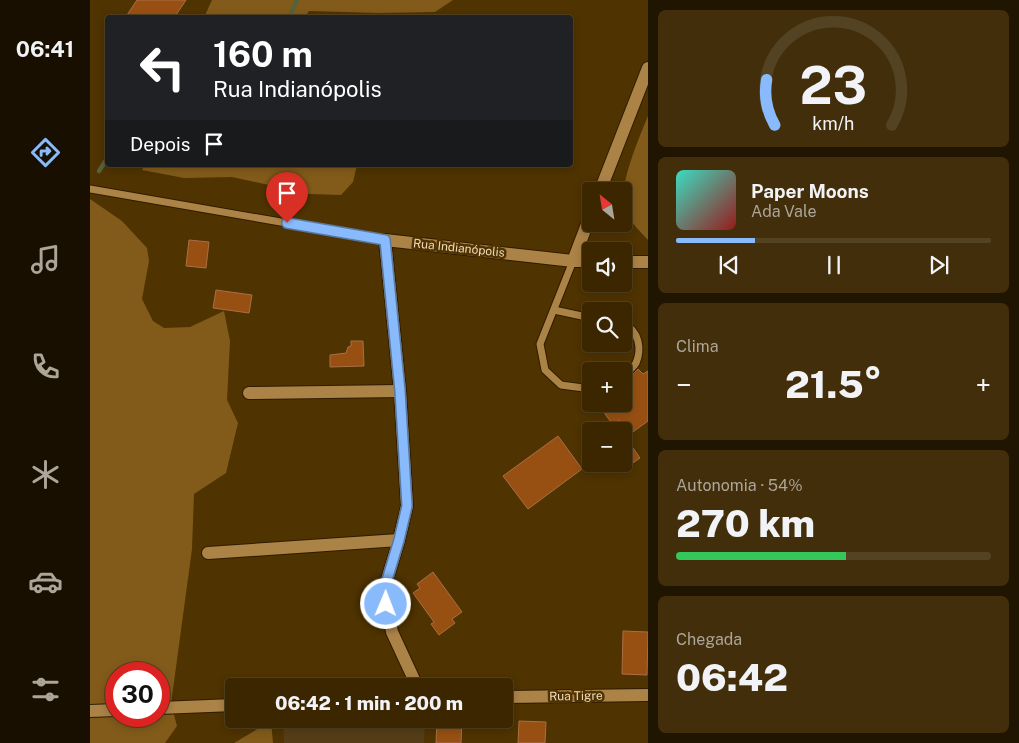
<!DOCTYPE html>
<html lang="pt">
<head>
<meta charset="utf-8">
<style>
	:root { --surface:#3b2600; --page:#422e0a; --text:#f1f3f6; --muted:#aca599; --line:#544322; --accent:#88bafc }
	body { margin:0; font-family:"Public Sans",sans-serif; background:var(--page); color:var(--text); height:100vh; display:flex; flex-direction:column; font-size:19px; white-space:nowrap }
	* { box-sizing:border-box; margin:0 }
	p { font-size:16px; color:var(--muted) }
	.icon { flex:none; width:28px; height:28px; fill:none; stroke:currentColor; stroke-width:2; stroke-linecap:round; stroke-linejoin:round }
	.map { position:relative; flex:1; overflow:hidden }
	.details { display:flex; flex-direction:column; gap:10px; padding:10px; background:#201500; width:371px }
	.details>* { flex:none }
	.top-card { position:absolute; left:15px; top:15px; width:468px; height:152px; border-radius:5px; box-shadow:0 2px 8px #0003,0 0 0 1px var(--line); background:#202124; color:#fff; overflow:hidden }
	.needle { width:32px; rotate:330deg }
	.fabs { position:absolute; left:492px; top:182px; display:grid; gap:10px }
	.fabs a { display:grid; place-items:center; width:50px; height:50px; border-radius:5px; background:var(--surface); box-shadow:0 2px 8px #0003,0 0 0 1px var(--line); font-size:25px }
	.speed { position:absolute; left:15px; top:662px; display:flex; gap:10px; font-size:25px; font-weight:700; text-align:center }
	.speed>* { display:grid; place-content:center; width:65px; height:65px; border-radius:50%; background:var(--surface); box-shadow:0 2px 8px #0003,0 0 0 1px var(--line); line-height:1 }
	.speed .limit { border:8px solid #d22; background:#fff; color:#111 }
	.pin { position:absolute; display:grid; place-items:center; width:42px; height:42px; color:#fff; margin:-51px -21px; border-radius:50% 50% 50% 0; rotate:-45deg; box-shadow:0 0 5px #0007 }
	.pin .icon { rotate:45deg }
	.me { position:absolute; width:55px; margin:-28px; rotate:1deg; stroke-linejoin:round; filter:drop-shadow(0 0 4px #0008) }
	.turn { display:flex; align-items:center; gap:18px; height:105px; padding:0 25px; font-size:22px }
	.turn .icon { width:65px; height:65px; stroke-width:2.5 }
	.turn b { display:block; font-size:35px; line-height:42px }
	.then { display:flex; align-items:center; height:48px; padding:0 25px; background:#0003; gap:10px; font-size:19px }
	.big { font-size:38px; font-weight:800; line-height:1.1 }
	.details .widget { flex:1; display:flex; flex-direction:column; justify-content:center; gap:8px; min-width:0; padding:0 18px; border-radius:8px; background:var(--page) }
	.details .dial { align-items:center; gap:0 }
	.dial svg { height:130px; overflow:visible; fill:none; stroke:var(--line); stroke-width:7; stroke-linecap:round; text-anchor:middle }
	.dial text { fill:var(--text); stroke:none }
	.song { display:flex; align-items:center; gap:15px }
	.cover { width:60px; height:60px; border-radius:8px; background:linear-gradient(135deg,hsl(170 70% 55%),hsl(0 70% 35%)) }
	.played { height:5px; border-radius:2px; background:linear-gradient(90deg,var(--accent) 25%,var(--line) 25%) }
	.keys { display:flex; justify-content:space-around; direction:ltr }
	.heat { display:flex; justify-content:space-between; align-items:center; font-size:28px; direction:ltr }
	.charge { height:8px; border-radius:4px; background:linear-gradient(90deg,#34c759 54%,var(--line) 0) }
	.trip { position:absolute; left:135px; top:678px; width:288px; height:50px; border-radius:5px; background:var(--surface); box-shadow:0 2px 8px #0003,0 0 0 1px var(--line); font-weight:800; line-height:50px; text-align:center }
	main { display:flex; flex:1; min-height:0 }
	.tabs { display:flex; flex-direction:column; width:90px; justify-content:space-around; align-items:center; background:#180f00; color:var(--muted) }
	.tabs .icon { width:35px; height:35px }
	.tabs .selected { color:var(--accent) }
	.tabs b { font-size:22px; color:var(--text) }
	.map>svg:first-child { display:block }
</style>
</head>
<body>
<main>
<nav class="tabs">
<b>06:41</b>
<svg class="icon selected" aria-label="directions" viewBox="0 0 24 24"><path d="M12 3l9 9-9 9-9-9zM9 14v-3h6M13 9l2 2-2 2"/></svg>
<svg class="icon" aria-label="music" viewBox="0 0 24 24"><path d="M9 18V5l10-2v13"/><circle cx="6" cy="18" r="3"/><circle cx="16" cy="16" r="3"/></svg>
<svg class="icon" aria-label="phone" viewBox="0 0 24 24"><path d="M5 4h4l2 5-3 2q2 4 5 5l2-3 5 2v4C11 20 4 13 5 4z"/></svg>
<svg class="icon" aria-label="climate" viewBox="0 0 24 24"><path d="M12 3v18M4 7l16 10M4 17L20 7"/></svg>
<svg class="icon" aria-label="car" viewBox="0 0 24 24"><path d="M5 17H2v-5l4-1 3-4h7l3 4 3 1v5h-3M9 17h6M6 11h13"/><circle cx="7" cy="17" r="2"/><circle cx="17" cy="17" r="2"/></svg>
<svg class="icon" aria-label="filters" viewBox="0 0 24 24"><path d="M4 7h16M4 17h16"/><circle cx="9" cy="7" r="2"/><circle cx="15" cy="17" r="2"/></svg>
</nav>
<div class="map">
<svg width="558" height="743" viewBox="0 0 558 743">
	<rect width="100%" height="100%" fill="#4f3300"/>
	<path fill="#553d18" d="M 193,719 L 335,719 L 334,743 L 194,743 Z"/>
	<g fill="#825b1a" fill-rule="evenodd">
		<path d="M 122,0 L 363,0 L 345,12 L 288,13 L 219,11 L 215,17 L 116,17 L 116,13 Z"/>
		<path d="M 558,116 L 558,240 C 552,233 536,218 534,209 C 528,186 549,138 558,116 Z"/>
		<path d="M 55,165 L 267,165 L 263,182 L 251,195 L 220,194 L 142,177 L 94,178 L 52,170 Z"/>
		<path d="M 0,199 L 32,221 L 57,248 L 59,261 L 52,299 L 63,321 L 74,328 L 100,327 L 134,311 L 140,341 L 137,400 L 148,423 L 136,473 L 104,494 L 102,549 L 81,704 L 87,726 L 75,743 L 0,743 ZM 26,674 L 69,674 L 69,716 L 26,716 Z"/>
		<path d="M 181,721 L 183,743 L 144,743 Z"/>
	</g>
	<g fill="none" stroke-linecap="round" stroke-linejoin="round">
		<g stroke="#57613c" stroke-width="4.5">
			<path d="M 199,18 L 207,0"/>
			<path d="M 9,171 L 18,157"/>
		</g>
	</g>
	<g fill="#975012" stroke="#a96f46">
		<path d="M 47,0 L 96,0 L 84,18 L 35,18 Z"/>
		<path d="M 99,240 L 119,242 L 116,268 L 96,266 Z"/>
		<path d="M 126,290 L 162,295 L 159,313 L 123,308 Z"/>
		<path d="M 261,341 L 273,341 L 274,366 L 240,367 L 240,355 L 256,353 L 258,347 L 261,346 Z"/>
		<path d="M 548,369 L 553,374 L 558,371 L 558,421 L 540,434 L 529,420 L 523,425 L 508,404 L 534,404 L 534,380 L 539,378 Z"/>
		<path d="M 468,436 L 492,469 L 438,509 L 413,476 Z"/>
		<path d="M 543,448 L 550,458 L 534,469 L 534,455 Z"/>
		<path d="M 343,572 L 372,612 L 362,619 L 365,623 L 349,635 L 341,624 L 344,622 L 323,593 L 330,588 L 327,584 Z"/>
		<path d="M 533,631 L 558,632 L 557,675 L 532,674 Z"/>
		<path d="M 347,720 L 372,720 L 371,743 L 346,743 Z"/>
		<path d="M 429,721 L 456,722 L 455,743 L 428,743 Z"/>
	</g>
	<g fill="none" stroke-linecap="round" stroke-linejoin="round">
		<defs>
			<g id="service">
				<path d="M 0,189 L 295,240"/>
				<path d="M 483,261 L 450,344 L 455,370 L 471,385 L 501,389"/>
				<path d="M 464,310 L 501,318"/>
				<path d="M 534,324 C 549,331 552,349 546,363 C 543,368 538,372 534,375"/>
			</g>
			<g id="minor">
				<path d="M 510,191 L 558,68"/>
				<path d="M 159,393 L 310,391"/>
				<path d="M 118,553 L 309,540"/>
				<path d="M 327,686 L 302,632 L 294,590 L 309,540 L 317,506 L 310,391 L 295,240 L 483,261 L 501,214"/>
				<path d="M 414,697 L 558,695"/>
				<path d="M 69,708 L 144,705"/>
				<path d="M 0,711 L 26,710"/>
			</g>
			<g id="tertiary">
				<path d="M 483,261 L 501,261"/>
				<path d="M 534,262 L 558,262"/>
			</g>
		</defs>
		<use href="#service" stroke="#301c00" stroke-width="9"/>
		<use href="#minor" stroke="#301c00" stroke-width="14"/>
		<use href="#tertiary" stroke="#301c00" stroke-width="14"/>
		<use href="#service" stroke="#ac8347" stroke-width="7"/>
		<use href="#minor" stroke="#ac8347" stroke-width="12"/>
		<use href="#tertiary" stroke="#ac8347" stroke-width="12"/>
	</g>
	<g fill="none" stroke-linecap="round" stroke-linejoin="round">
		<defs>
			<path id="route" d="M 197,223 L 295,240 L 310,391 L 317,506 L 309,540 L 294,590 L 296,604"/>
		</defs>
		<use href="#route" stroke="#5879a4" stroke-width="12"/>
		<use href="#route" stroke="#88bafc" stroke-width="9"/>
	</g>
	<g text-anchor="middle" stroke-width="5" stroke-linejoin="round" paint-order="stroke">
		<g font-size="12" fill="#f1dbbd" stroke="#4f3300">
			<text transform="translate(369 248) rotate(6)" y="4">Rua Indianópolis</text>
			<text transform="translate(486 696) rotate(-1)" y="4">Rua Tigre</text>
		</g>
	</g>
</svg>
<div class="fabs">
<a><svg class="needle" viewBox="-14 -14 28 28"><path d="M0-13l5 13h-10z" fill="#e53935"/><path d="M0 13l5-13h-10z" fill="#aca599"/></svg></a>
<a><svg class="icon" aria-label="sound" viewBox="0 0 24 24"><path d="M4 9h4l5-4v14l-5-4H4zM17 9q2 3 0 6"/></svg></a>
<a><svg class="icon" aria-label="search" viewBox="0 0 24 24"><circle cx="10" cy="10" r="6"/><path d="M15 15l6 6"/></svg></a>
<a>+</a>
<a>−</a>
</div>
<div class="speed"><div class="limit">30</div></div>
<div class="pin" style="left:197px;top:223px;background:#d93025"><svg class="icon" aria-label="arrive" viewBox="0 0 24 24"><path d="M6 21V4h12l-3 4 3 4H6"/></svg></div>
<svg class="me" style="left:296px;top:604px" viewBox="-20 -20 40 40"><circle r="17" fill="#88bafc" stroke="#fff" stroke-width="3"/><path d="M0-11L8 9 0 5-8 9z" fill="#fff"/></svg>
<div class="trip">06:42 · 1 min · 200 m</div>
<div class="top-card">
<div class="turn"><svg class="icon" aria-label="left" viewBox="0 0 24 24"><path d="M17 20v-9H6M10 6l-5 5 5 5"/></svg><div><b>160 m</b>Rua Indianópolis</div></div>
<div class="then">Depois<svg class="icon" aria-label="arrive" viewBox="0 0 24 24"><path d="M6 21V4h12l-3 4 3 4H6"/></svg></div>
</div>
</div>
<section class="details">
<div class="widget dial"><svg viewBox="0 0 100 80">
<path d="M14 69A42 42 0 1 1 86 69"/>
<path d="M14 69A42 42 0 0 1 9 41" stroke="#88bafc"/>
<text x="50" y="56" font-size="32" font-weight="700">23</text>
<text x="50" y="72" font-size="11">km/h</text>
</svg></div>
<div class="widget">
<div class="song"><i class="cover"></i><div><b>Paper Moons</b><p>Ada Vale</p></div></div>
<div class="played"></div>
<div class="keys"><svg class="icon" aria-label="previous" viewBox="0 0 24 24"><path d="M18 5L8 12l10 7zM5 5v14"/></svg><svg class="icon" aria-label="pause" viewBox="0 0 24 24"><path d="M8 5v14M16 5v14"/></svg><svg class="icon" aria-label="next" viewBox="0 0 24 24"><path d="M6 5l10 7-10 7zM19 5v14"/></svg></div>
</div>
<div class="widget"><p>Clima</p>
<div class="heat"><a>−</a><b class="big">21.5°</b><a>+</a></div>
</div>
<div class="widget"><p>Autonomia · 54%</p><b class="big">270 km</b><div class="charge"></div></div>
<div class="widget"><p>Chegada</p><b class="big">06:42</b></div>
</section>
</main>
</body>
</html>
